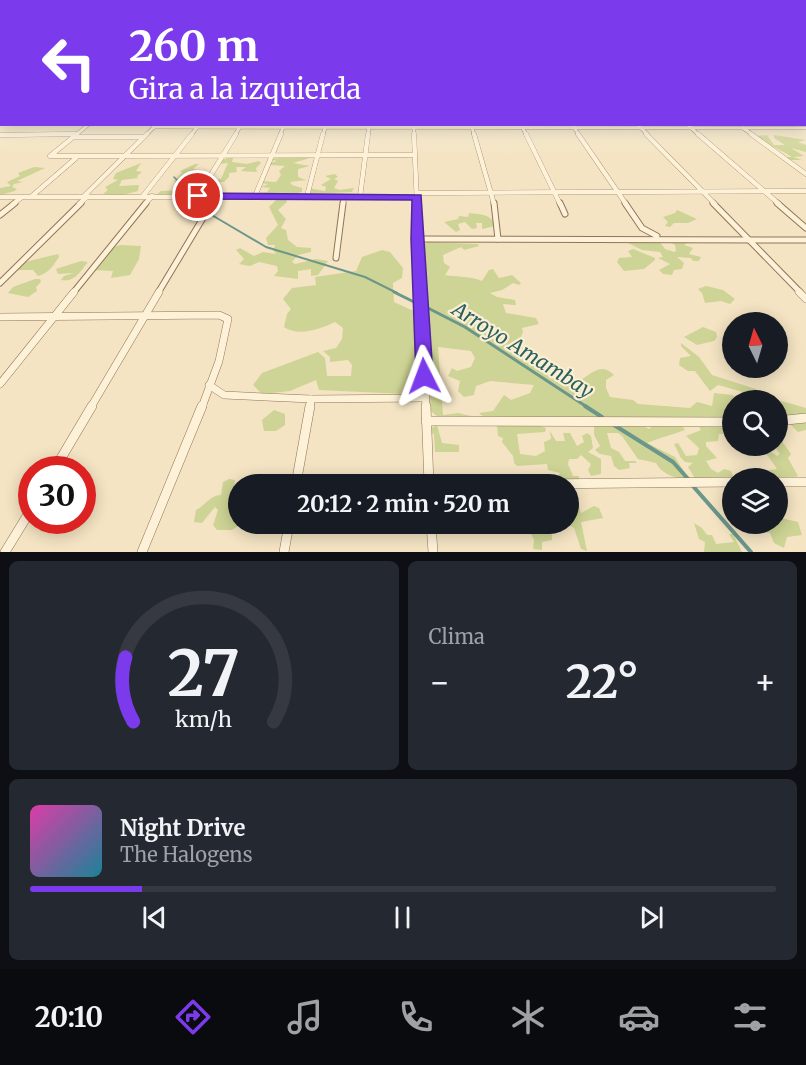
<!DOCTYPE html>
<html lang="es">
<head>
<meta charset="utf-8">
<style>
	:root { --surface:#171b24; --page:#242831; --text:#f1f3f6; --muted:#9ea1a6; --line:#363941; --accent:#7c3aed }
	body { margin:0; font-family:Merriweather,serif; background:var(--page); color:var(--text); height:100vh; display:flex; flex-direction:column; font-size:22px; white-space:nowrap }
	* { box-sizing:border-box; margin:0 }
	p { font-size:20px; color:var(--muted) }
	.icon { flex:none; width:33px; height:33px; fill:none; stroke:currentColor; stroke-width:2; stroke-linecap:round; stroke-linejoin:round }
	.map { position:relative; height:552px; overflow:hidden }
	.panel { display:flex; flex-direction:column; gap:9px; padding:9px; background:#0d0f14; flex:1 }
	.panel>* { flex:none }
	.banner { position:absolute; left:0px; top:0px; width:807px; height:126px; box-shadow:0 3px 15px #0003; background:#7c3aed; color:#fff; overflow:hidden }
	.needle { width:39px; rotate:355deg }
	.controls { position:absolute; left:722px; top:312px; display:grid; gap:12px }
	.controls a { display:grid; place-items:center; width:66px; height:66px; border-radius:50%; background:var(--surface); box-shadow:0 3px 15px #0003; font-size:30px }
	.speed { position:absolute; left:18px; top:456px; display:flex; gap:12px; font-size:30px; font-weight:700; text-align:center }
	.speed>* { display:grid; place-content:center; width:78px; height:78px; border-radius:50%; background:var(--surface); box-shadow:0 3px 15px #0003; line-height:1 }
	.speed .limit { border:9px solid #d22; background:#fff; color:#111 }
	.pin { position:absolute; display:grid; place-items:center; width:51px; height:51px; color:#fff; margin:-26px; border:3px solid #fff; border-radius:50%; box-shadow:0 2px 6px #0007 }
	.me { position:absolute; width:66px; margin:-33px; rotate:357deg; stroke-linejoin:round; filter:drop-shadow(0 0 4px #0008) }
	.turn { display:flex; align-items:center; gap:21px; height:126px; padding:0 30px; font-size:27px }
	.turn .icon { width:78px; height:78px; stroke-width:2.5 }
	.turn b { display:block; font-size:42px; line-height:51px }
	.big { font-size:45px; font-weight:700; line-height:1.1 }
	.panel .widget { flex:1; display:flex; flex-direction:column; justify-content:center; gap:9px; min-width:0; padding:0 21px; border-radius:9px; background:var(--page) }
	.panel .dial { align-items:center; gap:0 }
	.dial svg { height:156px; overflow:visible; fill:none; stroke:var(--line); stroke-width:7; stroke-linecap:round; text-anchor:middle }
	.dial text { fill:var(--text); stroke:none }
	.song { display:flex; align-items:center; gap:18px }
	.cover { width:72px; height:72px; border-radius:9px; background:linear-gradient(135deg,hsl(320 70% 55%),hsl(190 70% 35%)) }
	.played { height:6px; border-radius:3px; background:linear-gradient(90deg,var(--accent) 15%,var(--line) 15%) }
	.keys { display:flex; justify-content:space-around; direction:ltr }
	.heat { display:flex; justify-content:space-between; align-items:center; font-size:33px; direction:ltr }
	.panel .tiles { flex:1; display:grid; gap:9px; grid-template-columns:1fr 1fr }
	.widget:last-child { grid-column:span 2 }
	.trip { position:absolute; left:228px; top:474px; width:351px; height:60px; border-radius:30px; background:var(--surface); box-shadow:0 3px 15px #0003; font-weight:700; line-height:60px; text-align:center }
	.tabs { display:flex; height:96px; justify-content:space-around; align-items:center; background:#090b0e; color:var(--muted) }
	.tabs .icon { width:42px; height:42px }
	.tabs .current { color:var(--accent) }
	.tabs b { font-size:27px; color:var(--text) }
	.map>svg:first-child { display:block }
</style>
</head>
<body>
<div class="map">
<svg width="806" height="552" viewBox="0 0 806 552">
	<rect width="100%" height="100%" fill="#f4e4c3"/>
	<g fill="#ced495">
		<path d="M 774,135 L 806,140 L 798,142 L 806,145 L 806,152 L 791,148 L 804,156 L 793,157 L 802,160 L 786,160 L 786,157 L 792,157 C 780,149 768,146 756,136 L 767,135 L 774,145 L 785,145 L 774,138 Z"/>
		<path d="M 290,157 L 310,158 L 293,163 L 310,166 L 298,169 L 298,177 L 306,180 L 290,182 L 292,185 L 302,188 L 302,192 L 290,196 L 257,196 L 257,193 L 267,192 L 270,188 L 261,187 L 268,184 L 261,183 L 262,181 L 276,182 L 281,175 L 279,171 L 285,166 L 270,165 L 270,163 L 277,161 L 269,159 Z"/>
		<path d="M 228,158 L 233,158 L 232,162 L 247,164 L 259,161 L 261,163 L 256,168 L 257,172 L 241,171 L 246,167 L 236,167 L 237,172 L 229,173 L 229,177 L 224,182 L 203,182 L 221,179 L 228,163 L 217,164 L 213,172 L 210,171 L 216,162 Z"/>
		<path d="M 141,163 L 136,171 L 142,172 L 137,176 L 138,178 L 122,180 L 119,186 L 139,185 L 138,191 L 119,196 L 103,194 L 108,190 L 105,187 L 118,180 L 113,179 L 116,173 Z"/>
		<path d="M 195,164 L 199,164 L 193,169 L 204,171 L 186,173 L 188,181 L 193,180 L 193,176 L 201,176 L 199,180 L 188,184 L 195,186 L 191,193 L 156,195 L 161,191 L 183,190 L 187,184 L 180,186 L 174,181 L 182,173 L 180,171 Z"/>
		<path d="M 34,167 L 45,168 L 17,181 L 23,182 L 14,184 L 12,187 L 17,189 L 15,191 L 0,195 L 0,188 L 11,186 L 7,182 L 20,176 L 18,173 Z"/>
		<path d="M 335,174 L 338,177 L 334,179 L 338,181 L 334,188 L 339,190 L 354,188 L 352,192 L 309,194 L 308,188 L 325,191 L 326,187 L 321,185 L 331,179 L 325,176 Z"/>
		<path d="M 277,199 L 286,199 L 287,202 L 278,210 L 286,219 L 281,228 L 286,230 L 288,240 L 297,247 L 311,248 L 311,252 L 298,255 L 292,262 L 295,264 L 316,259 L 328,261 L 318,275 L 311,276 L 311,269 L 298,271 L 298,279 L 274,276 L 278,271 L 277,266 L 259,262 L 250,266 L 239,264 L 244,259 L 236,250 L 240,248 L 254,256 L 263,252 L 276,254 L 273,250 L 275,245 L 268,245 L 266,238 L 278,225 L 269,207 Z"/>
		<path d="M 677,210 L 697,219 L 688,223 L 674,223 L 670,227 L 665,226 L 668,222 L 663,217 L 675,213 Z"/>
		<path d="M 469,213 C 481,215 491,213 495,226 L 482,229 L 482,223 L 476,223 L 477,228 L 472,229 L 465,222 L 458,224 L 460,230 L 456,232 L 444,222 L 458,219 L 459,216 L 468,217 Z"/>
		<path d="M 684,240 L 687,243 L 684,245 L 693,248 L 689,254 L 701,257 L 699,261 L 693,261 L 691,258 L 677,257 L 684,263 L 682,269 L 674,270 L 672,275 L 663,274 L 659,270 L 670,264 L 658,258 L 663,257 L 660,252 L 642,250 L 624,241 L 659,241 L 665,249 L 674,252 L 676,251 L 675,245 L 669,241 Z"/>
		<path d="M 427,242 L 478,244 L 479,246 L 464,250 L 461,247 L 443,255 L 444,263 L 450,267 L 445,275 C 456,277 472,276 482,281 L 489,270 L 493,269 L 499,278 L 512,275 L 521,283 L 519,285 L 513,283 L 502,290 L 490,293 L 497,297 L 515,300 L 516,305 L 503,304 L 506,313 L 536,318 L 539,324 L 522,328 L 523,332 L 519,342 C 525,353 560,374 572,385 C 587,379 599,359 614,375 L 606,380 L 606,388 L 610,397 L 633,400 L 638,404 L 690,408 L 697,402 L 712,406 L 714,393 L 732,395 L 741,400 L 732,400 L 732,421 L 707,417 L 486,419 L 479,413 L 493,411 L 504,395 L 511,400 L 530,393 L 534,385 L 490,381 L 476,386 L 474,395 L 464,397 L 458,391 L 460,381 L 448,376 L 452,368 L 457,371 L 471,367 L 475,358 L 471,351 L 438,347 L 443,415 L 458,413 L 480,418 L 438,417 L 431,411 L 419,247 Z"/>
		<path d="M 120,245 L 141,246 L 139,259 L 130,275 L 111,278 L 113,271 L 92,270 L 114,247 Z"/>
		<path d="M 633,249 L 655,258 L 655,260 L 644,269 L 624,271 L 617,262 L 619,258 L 632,257 L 628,251 Z"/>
		<path d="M 382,250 L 390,252 L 403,268 L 402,278 L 393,283 L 394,302 L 418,313 C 415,334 417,377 404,394 L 319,390 L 316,380 L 290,391 L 262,394 L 253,385 L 262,373 L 318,352 L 325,358 L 327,376 L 351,376 L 352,365 L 348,360 L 330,362 L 330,357 L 323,351 L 336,348 L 342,339 L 343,328 L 335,322 C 321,329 298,337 284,327 L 287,314 L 291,309 L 283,299 L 292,288 L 316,285 L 315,277 L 356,271 L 362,257 Z"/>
		<path d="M 58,254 L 59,257 C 53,266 49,273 38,276 L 33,270 L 13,270 L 25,262 Z"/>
		<path d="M 81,261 L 88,262 C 81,270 75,283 61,280 L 64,276 L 74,273 L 58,274 L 56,269 Z"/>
		<path d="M 35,279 L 40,279 L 41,282 L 36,287 L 37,291 L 28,297 L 8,293 L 13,287 Z"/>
		<path d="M 706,286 L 723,290 L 735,299 L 730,304 L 721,301 L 705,303 L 702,293 L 698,289 Z"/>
		<path d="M 703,327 L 716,332 L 717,337 L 714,341 L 697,345 L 684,337 Z"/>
		<path d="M 681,343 L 699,357 L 712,375 L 756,389 L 761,395 L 757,396 L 718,385 L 710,391 L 695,371 L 688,371 L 679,365 L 680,358 L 691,356 L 681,346 Z"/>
		<path d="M 771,398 L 806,408 L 806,430 L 798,432 L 789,423 L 777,418 L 777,400 L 769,400 Z"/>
		<path d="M 274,410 L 285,414 L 285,425 L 276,431 L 264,431 L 262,420 Z"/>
		<path d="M 531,423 L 546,428 L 545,432 L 517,434 L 520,454 L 536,456 L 545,451 L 544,442 L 551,439 L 550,431 L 556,441 L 565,441 L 563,433 L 570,433 L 577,446 L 584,442 L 582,436 L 587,433 L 591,436 L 593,448 L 588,452 L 601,459 L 601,474 L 591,476 L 588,470 L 591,464 L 581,455 L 577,459 L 569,459 L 568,464 L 573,476 L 579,476 L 579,480 L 558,481 L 556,477 L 560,473 L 548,470 L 547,464 L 517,466 L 514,463 L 513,456 L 502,442 L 503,438 L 498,436 L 497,426 Z"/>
		<path d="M 599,423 L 639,423 L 649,429 L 654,424 L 681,424 L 685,430 C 671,435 659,438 647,443 L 675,457 L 689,479 C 677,479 662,475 656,463 L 638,459 L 622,436 L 618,433 L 607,433 L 611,448 L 619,452 L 625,461 L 635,461 L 637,463 L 629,463 L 630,468 L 619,470 L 614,466 L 611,456 L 600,454 L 595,450 L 600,446 L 594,435 L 594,427 Z"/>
		<path d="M 697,423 L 725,428 L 725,425 L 732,425 L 732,434 L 719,434 L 718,441 L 706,442 L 706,446 L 717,458 L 706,461 L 711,469 L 718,473 L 724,469 L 731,471 L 734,478 L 696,480 L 688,467 L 693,463 L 685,462 L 681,458 L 674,444 L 678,443 L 686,456 L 697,455 L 699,448 L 686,436 L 701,430 Z"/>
		<path d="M 437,425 L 442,443 L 459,445 L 459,452 L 435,452 L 434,434 L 429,433 L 429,429 Z"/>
		<path d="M 777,434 L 791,454 L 788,458 L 798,476 L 787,480 L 774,478 L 769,470 L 777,469 L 768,456 C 760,451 756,456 752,446 L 763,446 L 777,456 L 780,454 L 774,446 L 777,446 Z"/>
		<path d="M 229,479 L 235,480 L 234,491 L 238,495 L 238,504 L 231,507 L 231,517 L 238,526 L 232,530 L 217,530 L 213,525 L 218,510 L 215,507 L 202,523 L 194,522 L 196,510 C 206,505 210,495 221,495 L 223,482 Z"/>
		<path d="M 569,494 L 576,494 L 581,513 L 594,506 L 599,508 L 603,518 L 581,522 L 587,551 L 581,549 L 574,528 L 568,524 L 571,517 Z"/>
		<path d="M 777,517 L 798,522 L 802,535 L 787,537 L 784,548 L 774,543 L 770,533 L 760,531 L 754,524 L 777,524 Z"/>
		<path d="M 694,523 L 702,528 L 707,535 L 712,535 L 716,544 L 734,542 L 729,534 L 733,534 L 742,552 L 704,552 L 705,542 L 699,539 Z"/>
		<path d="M 504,524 L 555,524 L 557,529 L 552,529 L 552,540 L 542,542 L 542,550 L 533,549 L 534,540 L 529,530 L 519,527 L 510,531 Z"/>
	</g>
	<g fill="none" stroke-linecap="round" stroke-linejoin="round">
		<g stroke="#6b968a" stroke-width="1.5">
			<path d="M 174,177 L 187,190"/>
			<path d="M 196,199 L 200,204"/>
		</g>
		<g stroke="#6b968a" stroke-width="2">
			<path d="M 199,203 L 204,209"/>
			<path d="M 210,214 L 266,247 L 365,277 L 397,293"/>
		</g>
		<g stroke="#6b968a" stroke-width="3">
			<path d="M 394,292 L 418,304"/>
			<path d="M 424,306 L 465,327 L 587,407"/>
		</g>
		<g stroke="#6b968a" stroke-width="4">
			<path d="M 585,406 L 602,417"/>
			<path d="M 614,425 L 673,462 L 689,480"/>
			<path d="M 692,485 L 751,552"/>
		</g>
		<defs>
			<g id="street-far4">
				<path d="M 414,124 L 414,135"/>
				<path d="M 522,126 L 526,135"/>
				<path d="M 573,126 L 579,135"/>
				<path d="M 639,126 L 648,135"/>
				<path d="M 689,126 L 699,135"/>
				<path d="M 153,127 L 806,128"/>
				<path d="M 472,127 L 474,135"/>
				<path d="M 743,128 L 753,135"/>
				<path d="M 0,135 L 76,134"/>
				<path d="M 76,135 L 89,124"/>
				<path d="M 146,135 L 156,125"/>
				<path d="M 191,135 L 199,125"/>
				<path d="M 235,135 L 241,125"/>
				<path d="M 280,135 L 284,125"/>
				<path d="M 323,135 L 326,124"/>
				<path d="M 368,135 L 369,125"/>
			</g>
			<g id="street-far3">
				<path d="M 77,134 L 50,156 L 414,155"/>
				<path d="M 414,134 L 417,204"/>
				<path d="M 474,134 L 494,204"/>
				<path d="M 526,134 L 560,204"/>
				<path d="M 578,134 L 626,204"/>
				<path d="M 646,134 L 715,204"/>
				<path d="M 698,134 L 779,204"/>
				<path d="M 751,134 L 806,174"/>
				<path d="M 0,135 L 76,134"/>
				<path d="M 74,137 L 143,137"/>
				<path d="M 418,193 L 806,191"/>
				<path d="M 32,196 L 76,158"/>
				<path d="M 84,196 L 147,134"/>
				<path d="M 143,196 L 192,134"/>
				<path d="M 198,196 L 236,134"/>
				<path d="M 255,196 L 281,134"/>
				<path d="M 307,196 L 323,134"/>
				<path d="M 0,197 L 418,197"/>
				<path d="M 360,197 L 368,134"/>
				<path d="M 13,204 L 22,197"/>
				<path d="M 79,204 L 88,196"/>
				<path d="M 145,204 L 152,196"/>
				<path d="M 211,204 L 216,196"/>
				<path d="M 343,204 L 344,197"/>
			</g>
			<g id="street-far2">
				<path d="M 417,203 L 421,293"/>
				<path d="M 494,203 L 498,239"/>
				<path d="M 560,203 L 565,214"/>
				<path d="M 625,203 L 642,228 L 657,236"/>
				<path d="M 713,203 L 801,293"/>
				<path d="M 777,203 L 806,228"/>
				<path d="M 0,215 L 15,203"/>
				<path d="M 417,239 L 806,240"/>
				<path d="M 336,258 L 343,203"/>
				<path d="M 0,283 L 81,203"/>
				<path d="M 73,293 L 146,203"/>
				<path d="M 158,293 L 212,203"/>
			</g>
			<g id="street-far1">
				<path d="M 421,292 L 426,407"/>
				<path d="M 799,292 L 806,299"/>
				<path d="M 0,317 L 219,315 L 228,319 L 219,361 L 202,407"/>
				<path d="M 0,384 L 74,292"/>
				<path d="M 209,385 L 224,395 L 311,399 L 425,398"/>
				<path d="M 91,407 L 159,292"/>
				<path d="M 310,407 L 311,399"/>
			</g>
			<g id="street">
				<path d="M 426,406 L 429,484"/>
				<path d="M 426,421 L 732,422"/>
				<path d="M 777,421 L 806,418"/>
				<path d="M 54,470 L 92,406"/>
				<path d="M 777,482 L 806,482"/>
				<path d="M 296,484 L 310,406"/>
				<path d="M 537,484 L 732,482"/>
				<path d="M 431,524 L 433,552"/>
				<path d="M 5,552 L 32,508"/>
				<path d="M 142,552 L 202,406"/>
				<path d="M 284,552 L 289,524"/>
			</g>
		</defs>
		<use href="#street-far4" stroke="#917457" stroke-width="4"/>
		<use href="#street-far3" stroke="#917457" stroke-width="5"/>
		<use href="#street-far2" stroke="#917457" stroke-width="7"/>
		<use href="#street-far1" stroke="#917457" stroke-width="8"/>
		<use href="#street" stroke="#917457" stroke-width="10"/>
		<use href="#street-far4" stroke="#fdf1d8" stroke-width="3"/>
		<use href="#street-far3" stroke="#fdf1d8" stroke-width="4.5"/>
		<use href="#street-far2" stroke="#fdf1d8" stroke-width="5"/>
		<use href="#street-far1" stroke="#fdf1d8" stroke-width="7"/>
		<use href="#street" stroke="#fdf1d8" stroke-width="9"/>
	</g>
	<linearGradient id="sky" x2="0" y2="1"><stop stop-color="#8dbbd6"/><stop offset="0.51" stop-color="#faf3e4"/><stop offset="1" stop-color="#faf3e4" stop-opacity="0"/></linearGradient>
	<rect width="806" height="157" fill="url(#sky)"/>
	<path fill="#7c3aed" stroke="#51269a" stroke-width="1.5" d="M 194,193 L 421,195 L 433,376 L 430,381 L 418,381 L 416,376 L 411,239 L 412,200 L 198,199 L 194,198 Z"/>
	<g text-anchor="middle" stroke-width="4.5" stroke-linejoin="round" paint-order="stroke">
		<g font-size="20" font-style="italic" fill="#2a615c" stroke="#faeed4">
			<text transform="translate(523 350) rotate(32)" y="7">Arroyo Amambay</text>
		</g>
	</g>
</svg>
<div class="controls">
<a><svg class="needle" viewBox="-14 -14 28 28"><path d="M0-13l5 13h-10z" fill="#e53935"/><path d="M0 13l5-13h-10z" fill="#9ea1a6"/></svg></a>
<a><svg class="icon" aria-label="search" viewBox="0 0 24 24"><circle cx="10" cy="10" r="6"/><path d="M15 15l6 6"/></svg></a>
<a><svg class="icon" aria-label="layers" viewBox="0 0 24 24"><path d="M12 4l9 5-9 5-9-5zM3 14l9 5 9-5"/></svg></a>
</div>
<div class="speed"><div class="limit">30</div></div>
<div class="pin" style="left:198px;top:196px;background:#d93025"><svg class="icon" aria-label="arrive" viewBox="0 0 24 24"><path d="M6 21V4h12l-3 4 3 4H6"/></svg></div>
<svg class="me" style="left:424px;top:376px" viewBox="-20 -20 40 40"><path d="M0-17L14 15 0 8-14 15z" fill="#7c3aed" stroke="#fff" stroke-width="4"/></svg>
<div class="trip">20:12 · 2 min · 520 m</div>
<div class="banner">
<div class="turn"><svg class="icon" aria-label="left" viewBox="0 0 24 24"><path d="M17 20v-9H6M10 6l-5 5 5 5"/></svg><div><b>260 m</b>Gira a la izquierda</div></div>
</div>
</div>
<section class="panel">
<div class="tiles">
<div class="widget dial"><svg viewBox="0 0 100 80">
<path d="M14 69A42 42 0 1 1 86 69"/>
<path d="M14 69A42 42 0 0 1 10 36" stroke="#7c3aed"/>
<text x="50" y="56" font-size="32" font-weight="700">27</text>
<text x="50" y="72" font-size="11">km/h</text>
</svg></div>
<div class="widget"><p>Clima</p>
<div class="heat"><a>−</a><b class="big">22°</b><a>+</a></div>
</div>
<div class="widget">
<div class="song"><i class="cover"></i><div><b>Night Drive</b><p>The Halogens</p></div></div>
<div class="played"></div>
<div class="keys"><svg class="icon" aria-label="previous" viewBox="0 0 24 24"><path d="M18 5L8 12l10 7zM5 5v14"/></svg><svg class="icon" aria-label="pause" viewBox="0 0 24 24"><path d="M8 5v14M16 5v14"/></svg><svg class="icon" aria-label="next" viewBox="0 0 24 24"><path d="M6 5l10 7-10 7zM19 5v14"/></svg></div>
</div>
</div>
</section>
<nav class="tabs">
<b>20:10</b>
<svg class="icon current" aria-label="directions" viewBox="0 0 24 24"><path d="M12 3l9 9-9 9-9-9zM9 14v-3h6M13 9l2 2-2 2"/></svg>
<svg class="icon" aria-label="music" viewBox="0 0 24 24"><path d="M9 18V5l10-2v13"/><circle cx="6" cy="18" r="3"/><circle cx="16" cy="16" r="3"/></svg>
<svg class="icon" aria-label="phone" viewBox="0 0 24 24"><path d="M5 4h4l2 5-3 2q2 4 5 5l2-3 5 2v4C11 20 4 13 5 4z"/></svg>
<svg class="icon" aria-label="climate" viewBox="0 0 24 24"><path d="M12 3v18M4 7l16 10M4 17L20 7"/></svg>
<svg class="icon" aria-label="car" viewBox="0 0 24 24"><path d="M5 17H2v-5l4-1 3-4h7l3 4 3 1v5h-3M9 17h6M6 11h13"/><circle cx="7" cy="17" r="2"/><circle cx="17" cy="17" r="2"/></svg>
<svg class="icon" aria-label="filters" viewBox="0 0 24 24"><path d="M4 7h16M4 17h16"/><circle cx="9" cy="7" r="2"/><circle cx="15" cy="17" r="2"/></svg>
</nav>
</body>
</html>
